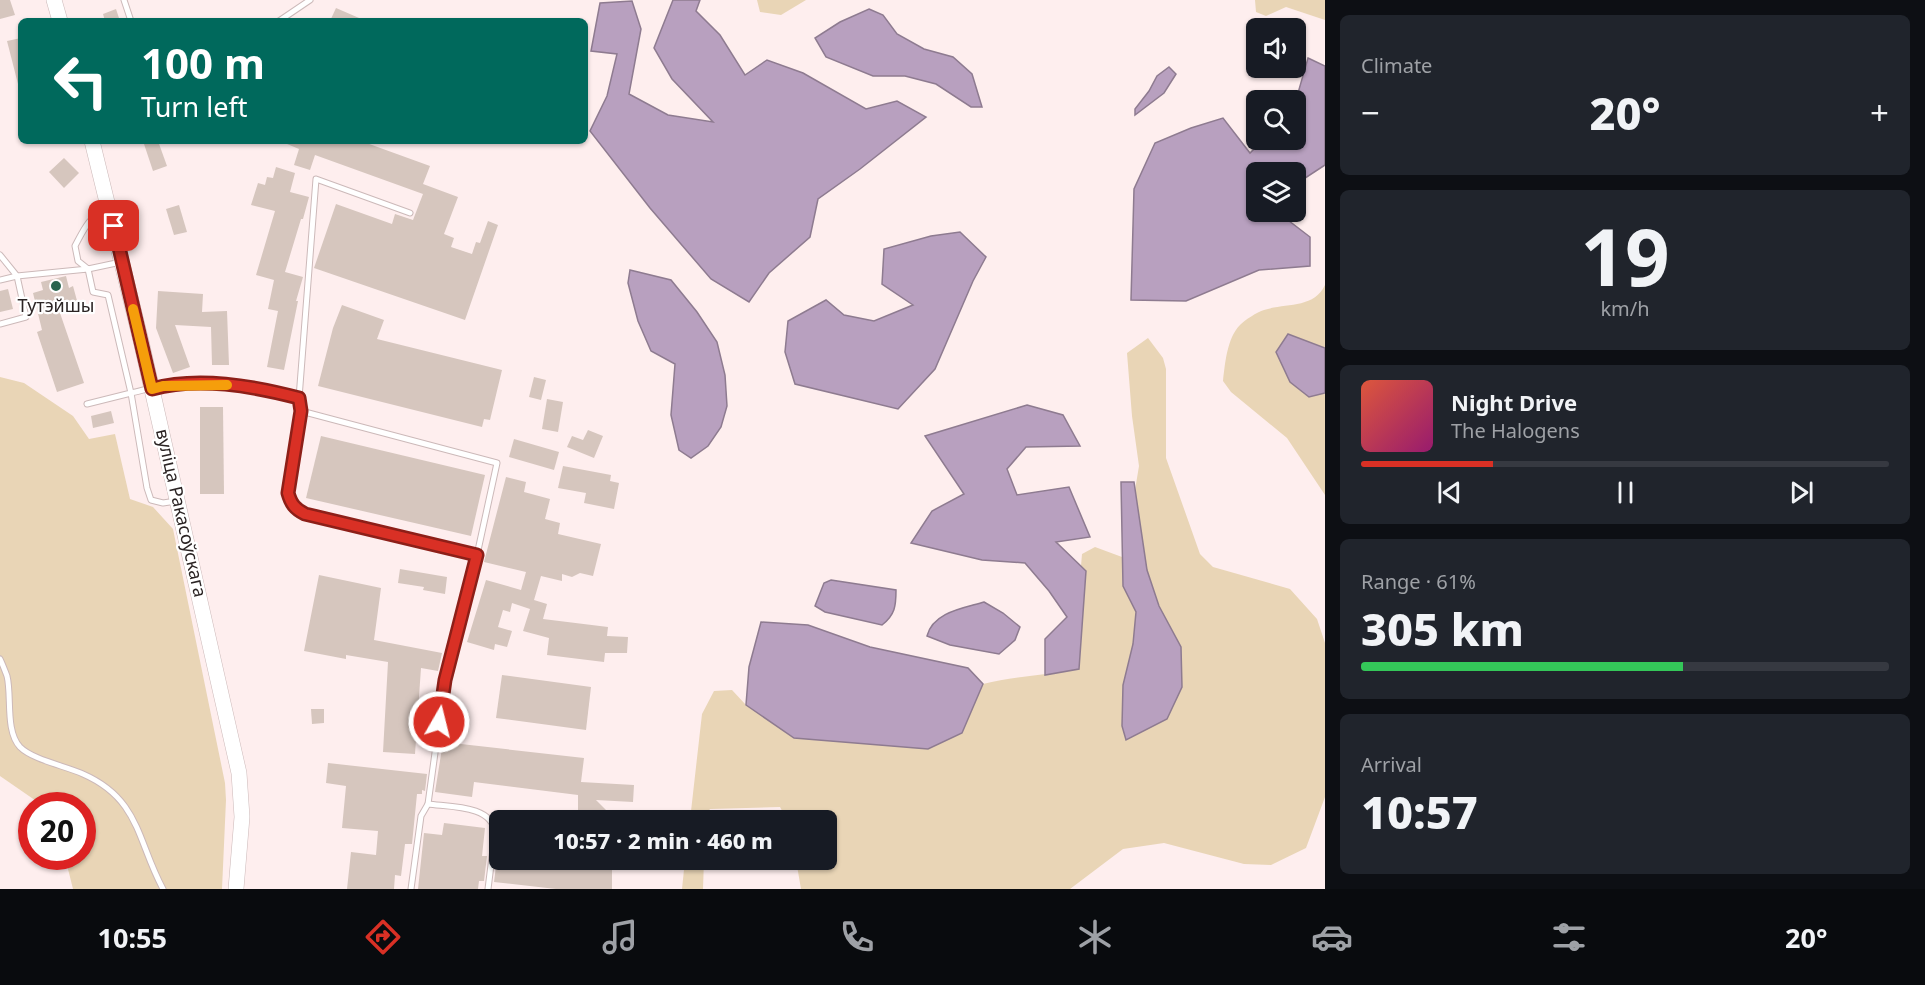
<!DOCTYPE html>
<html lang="en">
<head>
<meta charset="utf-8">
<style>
	:root { --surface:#171b24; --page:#20242c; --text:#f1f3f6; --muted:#9ea1a6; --line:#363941; --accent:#d93025 }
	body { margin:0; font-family:"Noto Sans",sans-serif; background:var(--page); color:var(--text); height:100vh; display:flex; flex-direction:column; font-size:22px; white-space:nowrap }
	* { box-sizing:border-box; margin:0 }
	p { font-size:20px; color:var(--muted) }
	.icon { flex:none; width:33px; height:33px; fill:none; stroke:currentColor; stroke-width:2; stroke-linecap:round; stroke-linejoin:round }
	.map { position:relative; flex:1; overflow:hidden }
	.panel { display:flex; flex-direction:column; gap:15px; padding:15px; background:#0d0f14; width:600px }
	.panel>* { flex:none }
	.guide { position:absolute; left:18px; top:18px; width:570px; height:126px; border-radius:9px; box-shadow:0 2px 4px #0004; background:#00695c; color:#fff; overflow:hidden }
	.controls { position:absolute; left:1246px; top:18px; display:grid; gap:12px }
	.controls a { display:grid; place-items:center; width:60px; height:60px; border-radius:9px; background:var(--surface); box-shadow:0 2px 4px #0004; font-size:30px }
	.speed { position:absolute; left:18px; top:792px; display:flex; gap:12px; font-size:30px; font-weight:700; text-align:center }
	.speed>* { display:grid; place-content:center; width:78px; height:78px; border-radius:50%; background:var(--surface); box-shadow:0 2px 4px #0004; line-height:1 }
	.speed .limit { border:9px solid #d22; background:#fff; color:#111 }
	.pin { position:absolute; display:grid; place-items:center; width:51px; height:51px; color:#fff; margin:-26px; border-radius:12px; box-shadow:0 3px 9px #0006 }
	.me { position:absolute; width:66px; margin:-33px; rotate:8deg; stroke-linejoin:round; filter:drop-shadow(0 0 4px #0008) }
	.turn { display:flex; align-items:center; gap:21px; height:126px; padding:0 24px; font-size:27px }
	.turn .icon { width:78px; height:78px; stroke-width:2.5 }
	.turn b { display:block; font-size:42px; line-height:51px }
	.big { font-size:45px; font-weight:800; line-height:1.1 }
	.panel .card { flex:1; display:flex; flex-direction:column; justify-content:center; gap:9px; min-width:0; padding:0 21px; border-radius:9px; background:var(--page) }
	.panel .dial { align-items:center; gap:0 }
	.dial b { font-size:78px; line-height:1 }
	.song { display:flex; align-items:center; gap:18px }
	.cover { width:72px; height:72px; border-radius:9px; background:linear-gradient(135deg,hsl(10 70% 55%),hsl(320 70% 35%)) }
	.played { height:6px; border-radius:3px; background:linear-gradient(90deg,var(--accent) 25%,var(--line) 25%) }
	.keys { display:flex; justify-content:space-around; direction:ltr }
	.heat { display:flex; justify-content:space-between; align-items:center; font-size:33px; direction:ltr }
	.charge { height:9px; border-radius:4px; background:linear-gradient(90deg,#34c759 61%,var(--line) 0) }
	.trip { position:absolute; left:489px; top:810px; width:348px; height:60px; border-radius:9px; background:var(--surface); box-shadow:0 2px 4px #0004; font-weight:800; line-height:60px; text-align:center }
	.dock { display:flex; height:96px; justify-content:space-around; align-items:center; background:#090b0e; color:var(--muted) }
	.dock .icon { width:42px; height:42px }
	.dock .current { color:var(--accent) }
	.dock b { font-size:27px; color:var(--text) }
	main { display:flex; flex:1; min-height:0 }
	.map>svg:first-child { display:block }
</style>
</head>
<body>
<main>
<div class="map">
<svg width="1325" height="889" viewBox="0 0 1325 889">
	<rect width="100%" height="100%" fill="#feeeee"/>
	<g fill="#e9d5b6">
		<path d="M 757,0 L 806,0 L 781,15 L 760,12 Z"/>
		<path d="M 1255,0 L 1325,0 L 1325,20 L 1286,7 L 1266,16 L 1256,12 Z"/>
		<path d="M 1325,285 L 1325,348 L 1323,347 L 1309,397 L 1325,393 L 1325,495 L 1287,438 L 1231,392 L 1223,381 C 1225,364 1227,338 1240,325 C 1245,320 1257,312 1264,310 C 1284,303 1314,309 1325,285 Z"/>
		<path d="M 1148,338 L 1163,358 L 1166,369 L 1166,458 L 1200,554 L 1213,567 L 1290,589 L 1317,619 L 1325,643 L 1325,797 L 1306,848 L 1271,865 L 1244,864 L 1164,843 L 1123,849 L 1070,889 L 801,889 L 796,860 L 826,860 L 826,820 L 787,820 L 780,807 L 710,809 L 705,816 L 705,820 L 690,820 L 702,714 L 714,691 L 732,690 L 746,705 L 962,733 L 983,684 C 1015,676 1047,675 1079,669 L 1086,571 L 1081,566 L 1082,554 L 1095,547 L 1122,557 L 1123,586 L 1136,612 L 1133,644 L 1123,685 L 1126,739 L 1167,719 L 1181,647 L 1159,606 L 1147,570 L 1135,490 L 1139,466 L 1132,416 L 1127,353 Z"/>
		<path d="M 0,377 L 24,383 L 73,416 L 89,439 L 115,434 L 130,499 L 153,507 L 173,529 L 225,783 L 226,800 L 222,889 L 73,889 L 65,857 L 82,856 L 82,806 L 42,805 L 0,776 Z"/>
		<path d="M 685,860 L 704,860 L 703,889 L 682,889 Z"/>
	</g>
	<g fill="#b8a0bf" stroke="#8e7b90" stroke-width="1.5">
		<path d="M 673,0 L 700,0 L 696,11 L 720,35 L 745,75 L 767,60 L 803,73 L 866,109 L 897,101 L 926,117 L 860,169 L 818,199 L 810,237 L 769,273 L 749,302 L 711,279 L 650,208 L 590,131 L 607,96 L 617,54 L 591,51 L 600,3 L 632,1 L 641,29 L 629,94 L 668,115 L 713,122 L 672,79 L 654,48 Z"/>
		<path d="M 869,9 L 883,15 L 897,34 L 924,49 L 953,57 L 972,74 L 982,107 L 971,107 L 936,84 L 905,76 L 873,76 L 826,57 L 815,38 L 840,22 Z"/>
		<path d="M 1308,58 L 1325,66 L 1325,165 L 1302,180 L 1296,193 L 1296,172 L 1257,172 L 1257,212 L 1287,212 L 1284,217 L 1310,237 L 1310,266 L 1259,270 L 1186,301 L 1131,300 L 1134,189 L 1155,143 L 1191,128 L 1223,118 L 1250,153 L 1263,140 L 1296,140 L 1296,100 Z"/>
		<path d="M 1169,67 L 1176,74 L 1164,93 L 1135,115 L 1135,109 L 1149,91 L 1157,76 Z"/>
		<path d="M 960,232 L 986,257 L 973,281 L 935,369 L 898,409 L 795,384 L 785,352 L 788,321 L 826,300 L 844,315 L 874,321 L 913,305 L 882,284 L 884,249 L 931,236 Z"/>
		<path d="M 630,270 L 671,280 L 697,312 L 717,342 L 725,375 L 727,406 L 721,427 L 708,446 L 691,458 L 679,450 L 671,415 L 675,364 L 651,351 L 638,321 L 628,283 Z"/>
		<path d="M 1288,334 L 1325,348 L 1325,393 L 1309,397 L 1290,382 L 1276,352 Z"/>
		<path d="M 1027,405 L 1063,415 L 1080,446 L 1026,447 L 1007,469 L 1017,495 L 1069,487 L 1090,537 L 1056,542 L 1086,571 L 1079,669 L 1045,675 L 1045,639 L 1067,617 L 1049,591 L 1025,563 L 982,560 L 911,543 L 932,511 L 964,494 L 925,436 Z"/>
		<path d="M 1121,482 L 1134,482 L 1147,570 L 1159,606 L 1181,647 L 1182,687 L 1167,719 L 1126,740 L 1122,726 L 1123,685 L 1133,644 L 1136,612 L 1123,586 Z"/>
		<path d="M 831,580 L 896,590 C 896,606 895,615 882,625 L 825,612 L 815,606 L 824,583 Z"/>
		<path d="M 984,602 L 1003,613 L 1020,627 L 1015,640 L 999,654 L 950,645 L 927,636 C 933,612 964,608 984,602 Z"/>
		<path d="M 761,622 L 808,625 L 870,647 L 968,668 L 983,684 L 962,733 L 928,749 L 794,738 L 746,705 L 749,667 Z"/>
	</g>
	<g fill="#d6c6be">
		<path d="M 0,0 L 10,0 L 15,15 L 0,19 Z"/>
		<path d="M 336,8 L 366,21 L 330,21 Z"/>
		<path d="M 116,9 L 120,21 L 105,21 L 103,14 Z"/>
		<path d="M 21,38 L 21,84 L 18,84 L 7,41 Z"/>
		<path d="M 143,141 L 158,141 L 167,166 L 153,171 Z"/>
		<path d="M 280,141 L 361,141 L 430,166 L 423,184 L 458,197 L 444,234 L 454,238 L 451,247 L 472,254 L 476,242 L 480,243 L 488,221 L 498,225 L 465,320 L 314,268 L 336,204 L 392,224 L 395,214 L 413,220 L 423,194 L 315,155 L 310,170 L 294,165 L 299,149 Z"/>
		<path d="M 64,158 L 79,173 L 64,188 L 49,172 Z"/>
		<path d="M 276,167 L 295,173 L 290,192 L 309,197 L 303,219 L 301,219 L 285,272 L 303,277 L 296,301 L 298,301 L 284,370 L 267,367 L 278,311 L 268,309 L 274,280 L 256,275 L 275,211 L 251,205 L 258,183 L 265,185 L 267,177 L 273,178 Z"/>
		<path d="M 179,205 L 187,232 L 174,235 L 166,209 Z"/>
		<path d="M 66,276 L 69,288 L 73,286 L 79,308 L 60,313 L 84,383 L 57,392 L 37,332 L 42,330 L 33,293 L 43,290 L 41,282 Z"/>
		<path d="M 8,289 L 13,309 L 0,312 L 0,291 Z"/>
		<path d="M 158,291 L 203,294 L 202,312 L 227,311 L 229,365 L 212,365 L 211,327 L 175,325 L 190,367 L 173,373 L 156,328 Z"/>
		<path d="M 342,305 L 384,320 L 377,339 L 502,370 L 490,420 L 484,419 L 482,427 L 318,386 L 333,328 Z"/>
		<path d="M 534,377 L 546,380 L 541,400 L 529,397 Z"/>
		<path d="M 547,399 L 563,402 L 558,432 L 542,429 Z"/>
		<path d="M 200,407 L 223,407 L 224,494 L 200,494 Z"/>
		<path d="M 111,411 L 114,423 L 93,428 L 91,416 Z"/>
		<path d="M 588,430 L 603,436 L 594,458 L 567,447 L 572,436 L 583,440 Z"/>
		<path d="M 321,436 L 485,475 L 471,536 L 306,498 Z"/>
		<path d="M 514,439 L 559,452 L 554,470 L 509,457 Z"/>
		<path d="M 563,466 L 611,475 L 610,481 L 619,483 L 614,509 L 584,503 L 586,493 L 558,488 Z"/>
		<path d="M 506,477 L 526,482 L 524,492 L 550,499 L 545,519 L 560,523 L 558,534 L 601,544 L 593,576 L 580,573 L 572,577 L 562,574 L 562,581 L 541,576 L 534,600 L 547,604 L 543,619 L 608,627 L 607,636 L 628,637 L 627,653 L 605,653 L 604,662 L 547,655 L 549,638 L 523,631 L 530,609 L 512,603 L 510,612 L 503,610 L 498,627 L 512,631 L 507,647 L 495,644 L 494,650 L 467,642 L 486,580 L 521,590 L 526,572 L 484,562 Z"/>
		<path d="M 400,569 L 447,577 L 445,594 L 423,590 L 424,587 L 398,583 Z"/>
		<path d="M 319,575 L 381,588 L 374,640 L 442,653 L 438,671 L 421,668 L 415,754 L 383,752 L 388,662 L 346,655 L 346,659 L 304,651 Z"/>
		<path d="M 502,675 L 591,687 L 586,730 L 496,718 Z"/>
		<path d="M 311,709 L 324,709 L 324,723 L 312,724 Z"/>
		<path d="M 443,742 L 584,758 L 581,782 L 634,785 L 633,802 L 596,800 L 616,820 L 578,820 L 578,795 L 474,782 L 472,797 L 435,792 Z"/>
		<path d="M 328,763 L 427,774 L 425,791 L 422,790 L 422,794 L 417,794 L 412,844 L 405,844 L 401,876 L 395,875 L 394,889 L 347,889 L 351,852 L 376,855 L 378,831 L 342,828 L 346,786 L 326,783 Z"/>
		<path d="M 444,823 L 485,828 L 482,856 L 487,856 L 484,881 L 479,881 L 478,889 L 418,889 L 424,833 L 442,835 Z"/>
		<path d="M 497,858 L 556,867 L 588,867 L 588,860 L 612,860 L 612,889 L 556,889 L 494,882 Z"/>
	</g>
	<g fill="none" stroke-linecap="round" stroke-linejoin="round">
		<defs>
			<g id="lane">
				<path d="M 124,0 L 131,21"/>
				<path d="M 279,21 L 310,0"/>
				<path d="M 108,209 C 90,214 83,231 75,246 L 78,261 L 88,269 L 121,262"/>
				<path d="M 0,255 L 17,276 L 0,280"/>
				<path d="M 0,324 L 26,317 L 17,276 L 88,269 L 93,292 L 108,295 L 131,393 L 87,404"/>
				<path d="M 299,398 L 301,411 L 288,493 C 290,503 295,509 305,514 L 477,555 L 497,463 L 301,411"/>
				<path d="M 176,501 L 163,503 L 151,500 L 147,488 L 131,393 C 141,391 152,387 163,386 C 208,379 256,386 299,398 L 316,179 L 410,213"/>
				<path d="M 0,659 C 3,665 5,671 7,676 C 12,696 5,731 20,747 C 33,760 66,766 83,774 C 140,799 137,841 163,889"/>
				<path d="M 428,804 C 450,807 493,805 495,833 L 488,889"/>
				<path d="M 411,889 L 421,816 L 428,804 L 445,680 L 477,555"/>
			</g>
			<g id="secondary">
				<path d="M 54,0 L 60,21"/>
				<path d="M 92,141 L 141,341 L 239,773 L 242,817 L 236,889"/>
			</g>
		</defs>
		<use href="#lane" stroke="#ccb9b9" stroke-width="7"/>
		<use href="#secondary" stroke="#ccb9b9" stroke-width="16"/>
		<use href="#lane" stroke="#fff" stroke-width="5"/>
		<use href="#secondary" stroke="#fff" stroke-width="15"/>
	</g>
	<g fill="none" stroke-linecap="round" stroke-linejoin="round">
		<defs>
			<path id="route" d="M 114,226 L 152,389 C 198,376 253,386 299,398 L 301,411 L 288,493 C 291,504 295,509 305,514 L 477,555 L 445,680 L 439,722"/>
		</defs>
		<use href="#route" stroke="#8d1f18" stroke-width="15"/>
		<use href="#route" stroke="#d93025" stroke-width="10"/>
		<path stroke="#f59e0b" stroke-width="10" d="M 133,309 L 152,389 L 163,386 L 227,385"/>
	</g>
	<circle fill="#29654f" stroke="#fff" stroke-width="2" cx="56" cy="286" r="6"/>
	<g text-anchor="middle" stroke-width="4.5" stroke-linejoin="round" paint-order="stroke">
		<g font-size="18" fill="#2b2424" stroke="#fff">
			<text x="56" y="312">Тутэйшы</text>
		</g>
		<g font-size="18" fill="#2b2424" stroke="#fff">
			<text transform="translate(181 513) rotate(77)" y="6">вуліца Ракасоўскага</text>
		</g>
	</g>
</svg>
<div class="controls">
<a><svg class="icon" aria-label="sound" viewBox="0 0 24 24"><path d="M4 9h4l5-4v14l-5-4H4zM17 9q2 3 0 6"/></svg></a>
<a><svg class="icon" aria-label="search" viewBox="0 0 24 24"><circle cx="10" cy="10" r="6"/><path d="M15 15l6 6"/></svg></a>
<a><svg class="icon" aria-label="layers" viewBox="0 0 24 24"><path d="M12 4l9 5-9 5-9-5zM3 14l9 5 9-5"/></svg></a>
</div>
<div class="speed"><div class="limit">20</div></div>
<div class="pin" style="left:114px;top:226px;background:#d93025"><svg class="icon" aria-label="arrive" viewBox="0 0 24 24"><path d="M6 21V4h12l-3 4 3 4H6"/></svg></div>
<svg class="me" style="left:439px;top:722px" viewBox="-20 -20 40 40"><circle r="17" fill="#d93025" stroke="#fff" stroke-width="3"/><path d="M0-11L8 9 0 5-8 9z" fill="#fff"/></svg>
<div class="trip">10:57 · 2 min · 460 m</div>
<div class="guide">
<div class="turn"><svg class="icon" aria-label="left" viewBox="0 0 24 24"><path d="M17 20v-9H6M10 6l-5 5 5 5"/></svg><div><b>100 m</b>Turn left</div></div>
</div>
</div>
<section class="panel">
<div class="card"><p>Climate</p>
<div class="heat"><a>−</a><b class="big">20°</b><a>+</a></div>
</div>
<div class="card dial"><b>19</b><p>km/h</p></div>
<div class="card">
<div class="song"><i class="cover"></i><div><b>Night Drive</b><p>The Halogens</p></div></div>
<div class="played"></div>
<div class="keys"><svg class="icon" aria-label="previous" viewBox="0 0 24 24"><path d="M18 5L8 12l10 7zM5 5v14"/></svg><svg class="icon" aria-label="pause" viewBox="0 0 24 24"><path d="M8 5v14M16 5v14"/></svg><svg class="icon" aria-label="next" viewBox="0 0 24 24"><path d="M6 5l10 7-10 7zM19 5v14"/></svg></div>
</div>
<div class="card"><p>Range · 61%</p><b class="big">305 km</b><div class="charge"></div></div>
<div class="card"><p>Arrival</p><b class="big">10:57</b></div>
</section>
</main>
<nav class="dock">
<b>10:55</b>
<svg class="icon current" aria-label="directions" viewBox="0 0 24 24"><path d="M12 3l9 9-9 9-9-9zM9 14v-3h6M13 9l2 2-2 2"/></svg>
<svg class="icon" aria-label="music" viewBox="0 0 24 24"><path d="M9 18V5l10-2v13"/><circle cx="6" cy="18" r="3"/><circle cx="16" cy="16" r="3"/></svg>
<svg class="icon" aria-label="phone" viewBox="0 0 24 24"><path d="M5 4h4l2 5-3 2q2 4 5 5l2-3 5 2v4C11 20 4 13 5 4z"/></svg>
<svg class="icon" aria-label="climate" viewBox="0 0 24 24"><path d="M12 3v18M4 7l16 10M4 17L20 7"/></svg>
<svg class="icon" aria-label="car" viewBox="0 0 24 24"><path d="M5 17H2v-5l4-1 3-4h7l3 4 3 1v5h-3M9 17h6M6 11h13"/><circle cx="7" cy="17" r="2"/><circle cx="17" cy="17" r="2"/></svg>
<svg class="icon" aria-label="filters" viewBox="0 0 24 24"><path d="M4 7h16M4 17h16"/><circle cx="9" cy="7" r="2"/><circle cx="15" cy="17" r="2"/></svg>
<b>20°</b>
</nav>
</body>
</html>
